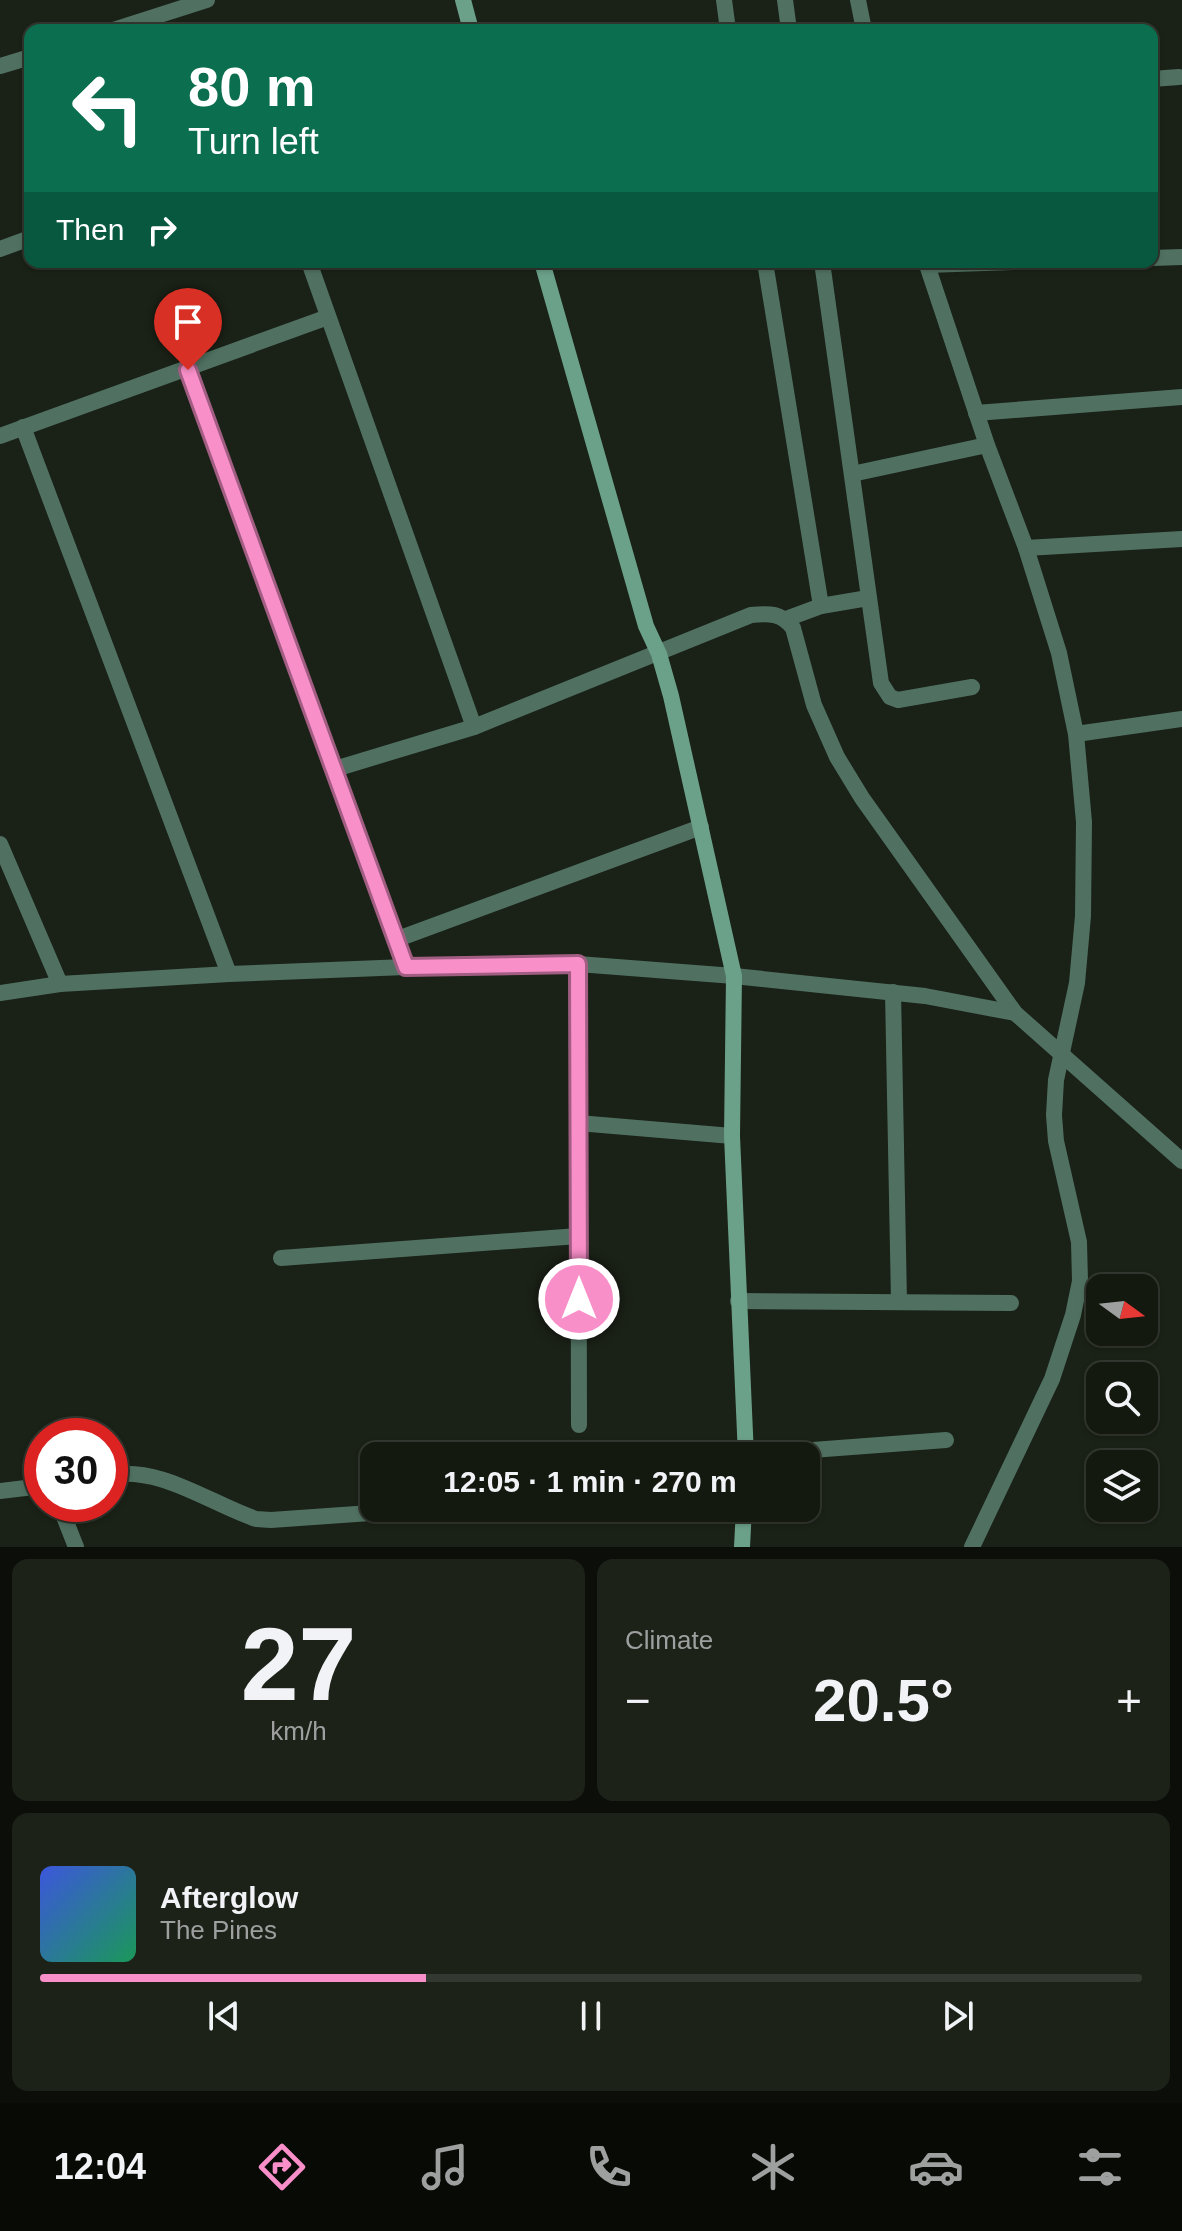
<!DOCTYPE html>
<html lang="en">
<head>
<meta charset="utf-8">
<style>
	:root { --surface:#141910; --page:#1d2219; --text:#f1f3f6; --muted:#9da09f; --line:#333830; --accent:#f98fc9 }
	body { margin:0; font-family:Arial,sans-serif; background:var(--page); color:var(--text); height:100vh; display:flex; flex-direction:column; font-size:30px; white-space:nowrap }
	* { box-sizing:border-box; margin:0 }
	p { font-size:26px; color:var(--muted) }
	.icon { flex:none; width:44px; height:44px; fill:none; stroke:currentColor; stroke-width:2; stroke-linecap:round; stroke-linejoin:round }
	.map { position:relative; height:1547px; overflow:hidden }
	.drawer { display:flex; flex-direction:column; gap:12px; padding:12px; background:#0b0e09; flex:1 }
	.drawer>* { flex:none }
	.top-card { position:absolute; left:24px; top:24px; width:1134px; height:244px; border-radius:16px; box-shadow:0 2px 6px #0004,0 0 0 2px var(--line); background:#0b6e4f; color:#fff; overflow:hidden }
	.needle { width:52px; rotate:105deg }
	.buttons { position:absolute; left:1086px; top:1274px; display:grid; gap:16px }
	.buttons a { display:grid; place-items:center; width:72px; height:72px; border-radius:16px; background:var(--surface); box-shadow:0 2px 6px #0004,0 0 0 2px var(--line); font-size:40px }
	.speed { position:absolute; left:24px; top:1418px; display:flex; gap:16px; font-size:40px; font-weight:700; text-align:center }
	.speed>* { display:grid; place-content:center; width:104px; height:104px; border-radius:50%; background:var(--surface); box-shadow:0 2px 6px #0004,0 0 0 2px var(--line); line-height:1 }
	.speed .limit { border:12px solid #d22; background:#fff; color:#111 }
	.pin { position:absolute; display:grid; place-items:center; width:68px; height:68px; color:#fff; margin:-82px -34px; border-radius:50% 50% 50% 0; rotate:-45deg; box-shadow:0 0 8px #0007 }
	.pin .icon { rotate:45deg }
	.me { position:absolute; width:88px; margin:-44px; rotate:0deg; stroke-linejoin:round; filter:drop-shadow(0 0 6px #0008) }
	.turn { display:flex; align-items:center; gap:28px; height:168px; padding:0 32px; font-size:36px }
	.turn .icon { width:104px; height:104px; stroke-width:2.5 }
	.turn b { display:block; font-size:56px; line-height:68px }
	.then { display:flex; align-items:center; height:76px; padding:0 32px; background:#0003; gap:16px; font-size:30px }
	.big { font-size:60px; font-weight:700; line-height:1.1 }
	.drawer .widget { flex:1; display:flex; flex-direction:column; justify-content:center; gap:12px; min-width:0; padding:0 28px; border-radius:16px; background:var(--page) }
	.drawer .dial { align-items:center; gap:0 }
	.dial b { font-size:104px; line-height:1 }
	.song { display:flex; align-items:center; gap:24px }
	.cover { width:96px; height:96px; border-radius:12px; background:linear-gradient(135deg,hsl(230 70% 55%),hsl(150 70% 35%)) }
	.played { height:8px; border-radius:4px; background:linear-gradient(90deg,var(--accent) 35%,var(--line) 35%) }
	.keys { display:flex; justify-content:space-around; direction:ltr }
	.heat { display:flex; justify-content:space-between; align-items:center; font-size:44px; direction:ltr }
	.drawer .tiles { flex:1; display:grid; gap:12px; grid-template-columns:1fr 1fr }
	.widget:last-child { grid-column:span 2 }
	.trip { position:absolute; left:360px; top:1442px; width:460px; height:80px; border-radius:16px; background:var(--surface); box-shadow:0 2px 6px #0004,0 0 0 2px var(--line); font-weight:700; line-height:80px; text-align:center }
	.menu { display:flex; height:128px; justify-content:space-around; align-items:center; background:#080a06; color:var(--muted) }
	.menu .icon { width:56px; height:56px }
	.menu .current { color:var(--accent) }
	.menu b { font-size:36px; color:var(--text) }
	.map>svg:first-child { display:block }
</style>
</head>
<body>
<div class="map">
<svg width="1182" height="1547" viewBox="0 0 1182 1547">
	<rect width="100%" height="100%" fill="#1a2116"/>
	<g fill="none" stroke-linecap="round" stroke-linejoin="round">
		<g stroke="#507162" stroke-width="16">
			<path d="M 724,0 L 728,30"/>
			<path d="M 785,0 L 789,30"/>
			<path d="M 858,0 L 864,30"/>
			<path d="M 113,30 L 207,0"/>
			<path d="M 0,66 L 30,57"/>
			<path d="M 1152,79 L 1179,77"/>
			<path d="M 0,249 L 30,238"/>
			<path d="M 1152,258 L 1182,257"/>
			<path d="M 309,262 L 474,727"/>
			<path d="M 765,262 L 821,606"/>
			<path d="M 822,262 L 881,683 L 890,697 L 898,700 L 972,687"/>
			<path d="M 926,262 L 987,445 L 1026,548 L 1059,653 L 1076,734 L 1084,822 L 1083,916 L 1077,983 L 1056,1080 L 1054,1115 L 1056,1141 L 1079,1242 L 1080,1281 L 1073,1315 L 1052,1379 L 972,1547"/>
			<path d="M 927,265 L 1014,262"/>
			<path d="M 188,370 L 406,967"/>
			<path d="M 976,413 L 1182,397"/>
			<path d="M 23,427 L 229,974"/>
			<path d="M 0,436 L 328,317"/>
			<path d="M 852,474 L 987,445"/>
			<path d="M 1026,548 L 1182,539"/>
			<path d="M 786,619 L 821,606 L 868,598"/>
			<path d="M 1076,734 L 1182,719"/>
			<path d="M 335,769 L 474,727 L 751,615 C 769,613 782,613 793,628 L 814,705 L 837,757 L 862,798 L 1015,1013 L 1182,1161"/>
			<path d="M 0,844 L 60,984"/>
			<path d="M 395,940 L 701,827"/>
			<path d="M 578,964 L 579,1425"/>
			<path d="M 893,992 L 899,1302"/>
			<path d="M 0,993 L 60,984 L 229,974 L 406,967 L 578,964 L 734,976 L 925,996 L 1015,1013"/>
			<path d="M 578,1123 L 732,1136"/>
			<path d="M 281,1258 L 578,1236"/>
			<path d="M 738,1301 L 1011,1303"/>
			<path d="M 746,1455 L 946,1440"/>
			<path d="M 110,1475 C 161,1466 209,1503 256,1519 L 271,1520 L 399,1511"/>
			<path d="M 0,1491 L 42,1486"/>
			<path d="M 59,1504 L 76,1547"/>
		</g>
		<g stroke="#6ba089" stroke-width="16">
			<path d="M 463,0 L 471,30"/>
			<path d="M 542,262 L 646,626 L 659,654 L 671,696 L 734,976 L 732,1136 L 746,1456"/>
			<path d="M 742,1547 L 744,1508"/>
		</g>
	</g>
	<g fill="none" stroke-linecap="round" stroke-linejoin="round">
		<defs>
			<path id="route" d="M 188,370 L 406,967 L 578,964 L 579,1299"/>
		</defs>
		<use href="#route" stroke="#a25d83" stroke-width="20"/>
		<use href="#route" stroke="#f98fc9" stroke-width="14"/>
	</g>
</svg>
<div class="buttons">
<a><svg class="needle" viewBox="-14 -14 28 28"><path d="M0-13l5 13h-10z" fill="#e53935"/><path d="M0 13l5-13h-10z" fill="#9da09f"/></svg></a>
<a><svg class="icon" aria-label="search" viewBox="0 0 24 24"><circle cx="10" cy="10" r="6"/><path d="M15 15l6 6"/></svg></a>
<a><svg class="icon" aria-label="layers" viewBox="0 0 24 24"><path d="M12 4l9 5-9 5-9-5zM3 14l9 5 9-5"/></svg></a>
</div>
<div class="speed"><div class="limit">30</div></div>
<div class="pin" style="left:188px;top:370px;background:#d93025"><svg class="icon" aria-label="arrive" viewBox="0 0 24 24"><path d="M6 21V4h12l-3 4 3 4H6"/></svg></div>
<svg class="me" style="left:579px;top:1299px" viewBox="-20 -20 40 40"><circle r="17" fill="#f98fc9" stroke="#fff" stroke-width="3"/><path d="M0-11L8 9 0 5-8 9z" fill="#fff"/></svg>
<div class="trip">12:05 · 1 min · 270 m</div>
<div class="top-card">
<div class="turn"><svg class="icon" aria-label="left" viewBox="0 0 24 24"><path d="M17 20v-9H6M10 6l-5 5 5 5"/></svg><div><b>80 m</b>Turn left</div></div>
<div class="then">Then<svg class="icon" aria-label="right" viewBox="0 0 24 24"><path d="M7 20v-9h11M14 6l5 5-5 5"/></svg></div>
</div>
</div>
<section class="drawer">
<div class="tiles">
<div class="widget dial"><b>27</b><p>km/h</p></div>
<div class="widget"><p>Climate</p>
<div class="heat"><a>−</a><b class="big">20.5°</b><a>+</a></div>
</div>
<div class="widget">
<div class="song"><i class="cover"></i><div><b>Afterglow</b><p>The Pines</p></div></div>
<div class="played"></div>
<div class="keys"><svg class="icon" aria-label="previous" viewBox="0 0 24 24"><path d="M18 5L8 12l10 7zM5 5v14"/></svg><svg class="icon" aria-label="pause" viewBox="0 0 24 24"><path d="M8 5v14M16 5v14"/></svg><svg class="icon" aria-label="next" viewBox="0 0 24 24"><path d="M6 5l10 7-10 7zM19 5v14"/></svg></div>
</div>
</div>
</section>
<nav class="menu">
<b>12:04</b>
<svg class="icon current" aria-label="directions" viewBox="0 0 24 24"><path d="M12 3l9 9-9 9-9-9zM9 14v-3h6M13 9l2 2-2 2"/></svg>
<svg class="icon" aria-label="music" viewBox="0 0 24 24"><path d="M9 18V5l10-2v13"/><circle cx="6" cy="18" r="3"/><circle cx="16" cy="16" r="3"/></svg>
<svg class="icon" aria-label="phone" viewBox="0 0 24 24"><path d="M5 4h4l2 5-3 2q2 4 5 5l2-3 5 2v4C11 20 4 13 5 4z"/></svg>
<svg class="icon" aria-label="climate" viewBox="0 0 24 24"><path d="M12 3v18M4 7l16 10M4 17L20 7"/></svg>
<svg class="icon" aria-label="car" viewBox="0 0 24 24"><path d="M5 17H2v-5l4-1 3-4h7l3 4 3 1v5h-3M9 17h6M6 11h13"/><circle cx="7" cy="17" r="2"/><circle cx="17" cy="17" r="2"/></svg>
<svg class="icon" aria-label="filters" viewBox="0 0 24 24"><path d="M4 7h16M4 17h16"/><circle cx="9" cy="7" r="2"/><circle cx="15" cy="17" r="2"/></svg>
</nav>
</body>
</html>
